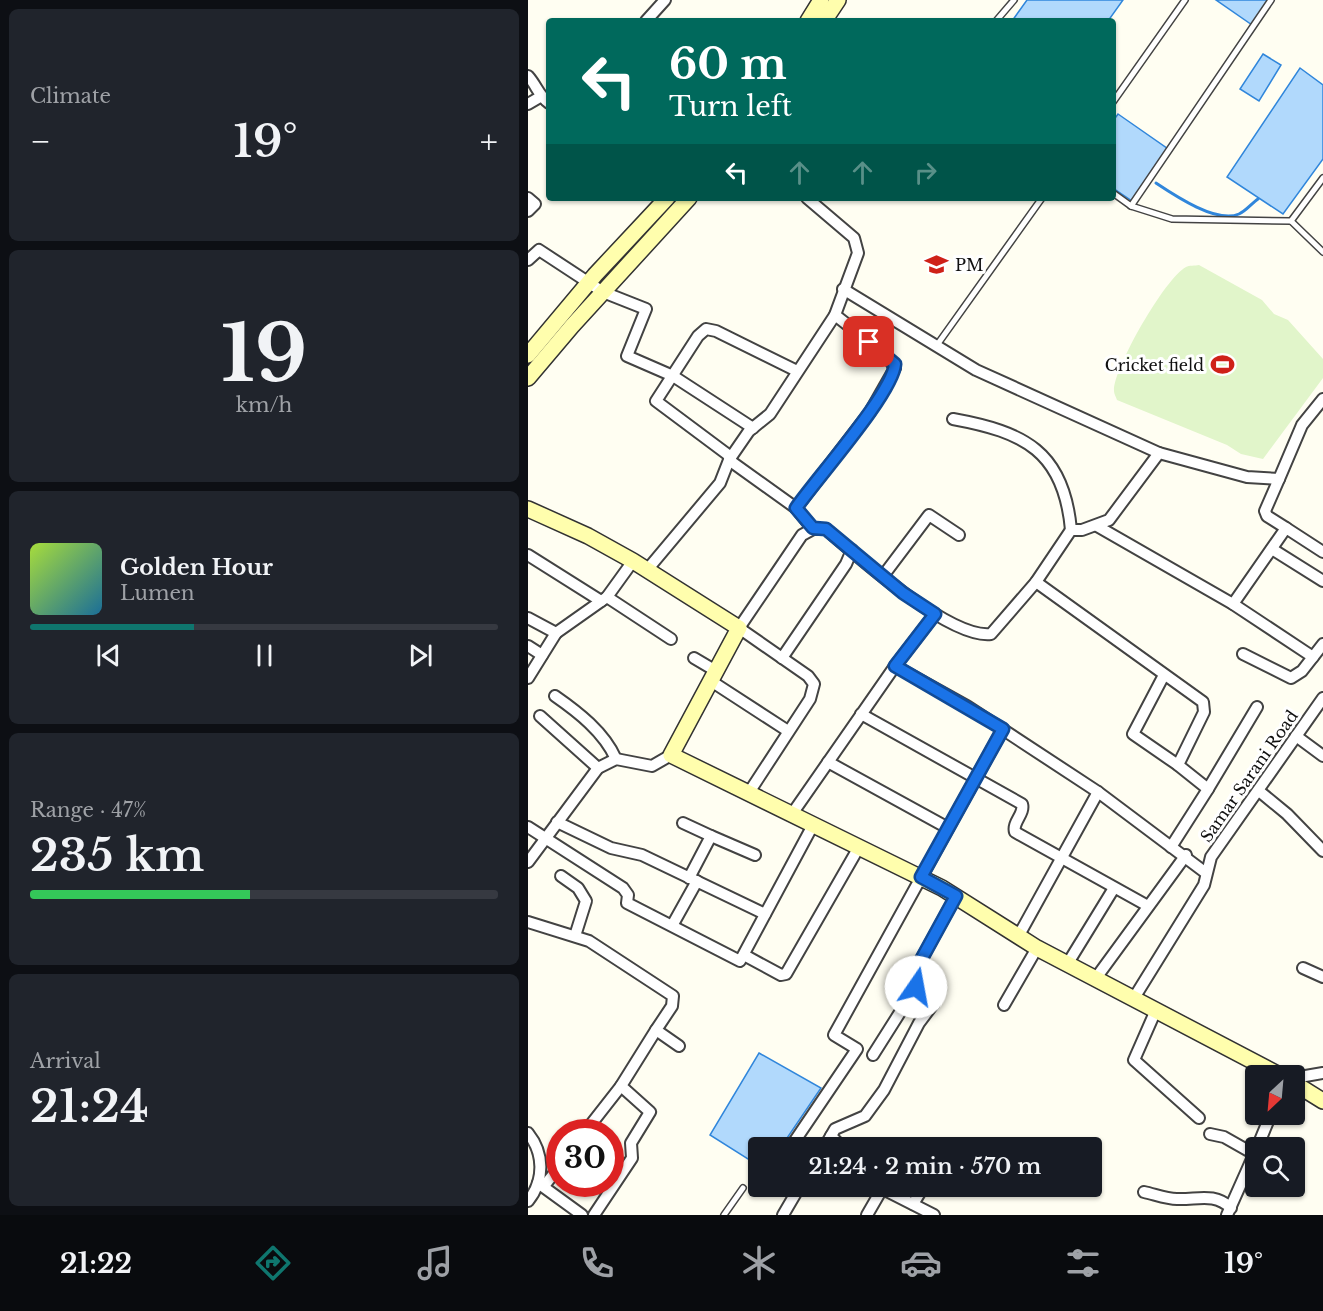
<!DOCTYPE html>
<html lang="en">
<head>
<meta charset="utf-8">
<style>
	:root { --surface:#171b24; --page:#20242c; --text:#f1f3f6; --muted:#9ea1a6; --line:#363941; --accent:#0f766e }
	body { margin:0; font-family:"Libre Baskerville",serif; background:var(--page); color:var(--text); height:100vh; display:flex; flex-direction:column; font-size:22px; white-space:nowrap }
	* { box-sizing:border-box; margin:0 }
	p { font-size:20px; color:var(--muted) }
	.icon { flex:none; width:33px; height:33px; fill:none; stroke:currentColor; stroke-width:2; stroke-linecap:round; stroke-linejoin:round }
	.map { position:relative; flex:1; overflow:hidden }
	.details { display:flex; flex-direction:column; gap:9px; padding:9px; background:#0d0f14; width:528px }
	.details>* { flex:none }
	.banner { position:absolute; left:18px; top:18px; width:570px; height:183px; border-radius:6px; box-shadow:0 2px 4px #0004; background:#00695c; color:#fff; overflow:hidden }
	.needle { width:39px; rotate:206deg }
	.buttons { position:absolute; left:717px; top:1065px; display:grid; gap:12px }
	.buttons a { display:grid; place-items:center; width:60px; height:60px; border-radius:6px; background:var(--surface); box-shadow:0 2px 4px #0004; font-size:30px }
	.speed { position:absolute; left:18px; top:1119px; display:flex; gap:12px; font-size:30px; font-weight:700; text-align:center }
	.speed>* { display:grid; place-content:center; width:78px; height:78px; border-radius:50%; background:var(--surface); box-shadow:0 2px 4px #0004; line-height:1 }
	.speed .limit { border:9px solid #d22; background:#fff; color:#111 }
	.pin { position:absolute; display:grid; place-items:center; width:51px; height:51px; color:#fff; margin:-26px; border-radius:12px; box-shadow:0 3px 9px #0006 }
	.me { position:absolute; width:66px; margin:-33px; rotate:12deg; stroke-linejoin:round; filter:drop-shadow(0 0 4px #0008) }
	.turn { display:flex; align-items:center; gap:21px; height:126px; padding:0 24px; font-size:27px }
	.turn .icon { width:78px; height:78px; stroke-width:2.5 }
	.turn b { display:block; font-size:42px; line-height:51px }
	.lanes { display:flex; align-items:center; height:57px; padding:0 24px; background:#0003; justify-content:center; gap:30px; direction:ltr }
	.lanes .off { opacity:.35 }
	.big { font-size:45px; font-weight:600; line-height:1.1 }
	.details .card { flex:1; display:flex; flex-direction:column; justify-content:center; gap:9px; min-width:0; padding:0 21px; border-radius:9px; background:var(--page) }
	.details .dial { align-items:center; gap:0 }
	.dial b { font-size:78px; line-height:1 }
	.song { display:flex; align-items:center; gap:18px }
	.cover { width:72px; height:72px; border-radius:9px; background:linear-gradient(135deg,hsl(80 70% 55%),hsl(200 70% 35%)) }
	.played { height:6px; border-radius:3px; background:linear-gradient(90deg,var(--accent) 35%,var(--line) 35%) }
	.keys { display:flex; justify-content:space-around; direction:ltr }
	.heat { display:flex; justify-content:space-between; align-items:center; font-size:33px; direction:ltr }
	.charge { height:9px; border-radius:4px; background:linear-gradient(90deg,#34c759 47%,var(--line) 0) }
	.trip { position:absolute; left:220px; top:1137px; width:354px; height:60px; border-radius:6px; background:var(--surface); box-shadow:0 2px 4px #0004; font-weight:600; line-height:60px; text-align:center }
	.tab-bar { display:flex; height:96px; justify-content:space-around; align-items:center; background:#090b0e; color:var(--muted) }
	.tab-bar .icon { width:42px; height:42px }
	.tab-bar .active { color:var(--accent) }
	.tab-bar b { font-size:27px; color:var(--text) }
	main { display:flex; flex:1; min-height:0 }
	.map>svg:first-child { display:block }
</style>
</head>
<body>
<main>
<section class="details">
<div class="card"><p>Climate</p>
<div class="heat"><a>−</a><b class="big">19°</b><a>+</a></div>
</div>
<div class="card dial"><b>19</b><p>km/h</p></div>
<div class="card">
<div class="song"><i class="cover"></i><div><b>Golden Hour</b><p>Lumen</p></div></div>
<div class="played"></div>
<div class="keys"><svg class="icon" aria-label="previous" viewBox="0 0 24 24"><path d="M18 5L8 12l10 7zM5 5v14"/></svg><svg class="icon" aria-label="pause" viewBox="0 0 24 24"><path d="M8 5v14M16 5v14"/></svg><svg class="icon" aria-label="next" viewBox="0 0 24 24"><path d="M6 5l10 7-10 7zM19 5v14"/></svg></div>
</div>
<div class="card"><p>Range · 47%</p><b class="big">235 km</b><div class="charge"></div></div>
<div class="card"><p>Arrival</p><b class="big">21:24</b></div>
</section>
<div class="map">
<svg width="795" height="1215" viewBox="0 0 795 1215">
	<rect width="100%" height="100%" fill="#fffef2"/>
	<path fill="#e1f5ca" d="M 671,265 L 734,300 L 746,314 L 760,320 L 795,359 L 795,378 L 735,459 L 713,454 L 699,445 L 589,400 C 588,397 586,394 586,391 C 585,369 637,278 658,267 C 661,265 667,266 671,265 Z"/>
	<g fill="#b1d9fc" stroke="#3086db" stroke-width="1.5">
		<path d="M 499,0 L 595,0 L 580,21 L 484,21 Z"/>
		<path d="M 688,0 L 745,0 L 727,27 Z"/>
		<path d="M 735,54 L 753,65 L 731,101 L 712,89 Z"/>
		<path d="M 772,68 L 795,85 L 795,159 L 755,214 L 699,177 Z"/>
		<path d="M 590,114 L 643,151 L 607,203 L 585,188 L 585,121 Z"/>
		<path d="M 231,1053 L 293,1088 L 253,1147 L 231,1148 L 231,1166 L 182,1135 Z"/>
	</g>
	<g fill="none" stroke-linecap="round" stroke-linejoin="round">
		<path stroke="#3086db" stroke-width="3" d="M 628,183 C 646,195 689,224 711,214 C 718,211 724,203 730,199"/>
		<defs>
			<g id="lane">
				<path d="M 468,21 L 486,0"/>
				<path d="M 585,102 L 657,0"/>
				<path d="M 585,193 L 603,206 L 743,0"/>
				<path d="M 603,206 L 644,219 L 763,221 L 795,178"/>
				<path d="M 763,221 L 795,252"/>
				<path d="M 409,345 L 514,198"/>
				<path d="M 196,1215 L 215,1188"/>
			</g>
			<g id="street">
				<path d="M 118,21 L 137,0"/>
				<path d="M 0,76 C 9,86 10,95 21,103"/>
				<path d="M 0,104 L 12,97"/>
				<path d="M 0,198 L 7,204 L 0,211"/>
				<path d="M 0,260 L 11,250 L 75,292 L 118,309 L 99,356 L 145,376 L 225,428"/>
				<path d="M 315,289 L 448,370 L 631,453"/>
				<path d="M 425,419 C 496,432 536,451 543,530"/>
				<path d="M 203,457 L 128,401 L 170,336 L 178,329 L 188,331 L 269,371"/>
				<path d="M 201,460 L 268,508 L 285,529"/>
				<path d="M 751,479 L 737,511 L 739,516 L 758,528"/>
				<path d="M 268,508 L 342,412 L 367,368 L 358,355 L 307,315"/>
				<path d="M 569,526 L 705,604 L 758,528 L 795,552"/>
				<path d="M 744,549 L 795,581"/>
				<path d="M 0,555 L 73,601"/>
				<path d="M 119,570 L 192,483 L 201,460 L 221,431 L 242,414 L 307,315 L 330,253 L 326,238 L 279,198"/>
				<path d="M 355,576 L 401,515 L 431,535"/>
				<path d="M 508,582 L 675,702 L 676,712 L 650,765 L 680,789 L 643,847"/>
				<path d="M 79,597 L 143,639"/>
				<path d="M 705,604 L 785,657"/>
				<path d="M 0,618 L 28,633 L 0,678"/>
				<path d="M 28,633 L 79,597 L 105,561"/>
				<path d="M 0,646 L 14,655"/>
				<path d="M 715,654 L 763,678 L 774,671 L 795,644"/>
				<path d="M 166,658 L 188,671"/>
				<path d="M 254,658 L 318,564 L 324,550"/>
				<path d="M 367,666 L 407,614"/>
				<path d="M 636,675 L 605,734 L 650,765"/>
				<path d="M 183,681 L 260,731"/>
				<path d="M 27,696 C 50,712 76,732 88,759"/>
				<path d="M 333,714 L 494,804 C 497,814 484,822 487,832 L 620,906"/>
				<path d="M 12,716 L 70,768"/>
				<path d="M 768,736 L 795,756"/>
				<path d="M 300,762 L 420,828"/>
				<path d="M 680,789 L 729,707"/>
				<path d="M 731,791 L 759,814 L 795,851"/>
				<path d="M 220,794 L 282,699 L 286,684 L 280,676 L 211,628 L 274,535 L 285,529 L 298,529 C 330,557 422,639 463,634 L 508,582 L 543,530 L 554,530 L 581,520 L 631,453 L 719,477 L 751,479 L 774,425 L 795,399"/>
				<path d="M 264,814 L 367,666 L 439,706 L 570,792"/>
				<path d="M 29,822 L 83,848 L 114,855 L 237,914"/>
				<path d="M 155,823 L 183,836 L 161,878"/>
				<path d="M 0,827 L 95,888 L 100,895 L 99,903 L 212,961 L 285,825"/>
				<path d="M 183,836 L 227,855"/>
				<path d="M 0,862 L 70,768 L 88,759 L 124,766 L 143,755"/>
				<path d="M 33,876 L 50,888 L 58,901 L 47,936"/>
				<path d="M 0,922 L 61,941 L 145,996 L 144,1006 L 128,1030 L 151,1046"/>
				<path d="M 145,924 L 169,881"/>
				<path d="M 491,935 L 570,792 L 678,873"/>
				<path d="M 216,955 L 253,975 L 258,974 L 331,847"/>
				<path d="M 540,963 L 586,888"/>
				<path d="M 775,968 L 795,977"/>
				<path d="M 568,978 L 658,855"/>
				<path d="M 606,998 L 676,885 L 683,857 L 795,698"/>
				<path d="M 476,1005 L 509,948"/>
				<path d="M 628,1010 L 606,1060 L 671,1118"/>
				<path d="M 345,1055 L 388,987"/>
				<path d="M 766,1078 L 795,1073"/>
				<path d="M 57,1132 L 93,1086"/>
				<path d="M 0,1133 C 16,1153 17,1180 0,1201"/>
				<path d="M 682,1134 L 696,1137 L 726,1154"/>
				<path d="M 303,1136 L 315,1148"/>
				<path d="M 262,1148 L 329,1049 L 306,1035 L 475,729"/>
				<path d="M 296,1148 L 307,1129 L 337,1116 L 356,1090 L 391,1023 L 406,1003 L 388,987 L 393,960 L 428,896"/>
				<path d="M 729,1148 L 743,1114"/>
				<path d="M 10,1183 L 54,1215"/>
				<path d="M 16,1186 L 32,1166"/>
				<path d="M 349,1186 L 406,1215"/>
				<path d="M 616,1192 C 626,1194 638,1199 649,1199 C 669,1200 686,1192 703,1208"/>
				<path d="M 385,1204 L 396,1186"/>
				<path d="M 66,1215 L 104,1158 L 103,1143 L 122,1112 L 93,1086 L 128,1030"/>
				<path d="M 255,1215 L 272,1186"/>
				<path d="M 339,1215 L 354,1189"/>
				<path d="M 699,1215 L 728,1150"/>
			</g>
			<g id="secondary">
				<path d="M 280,21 L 293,0"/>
				<path d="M 296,21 L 310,0"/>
				<path d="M 0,355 L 67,275 L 139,198"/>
				<path d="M 0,378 L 44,326 L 161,198"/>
				<path d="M 0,509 L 60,536 L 105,561 L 211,628 L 143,755 L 414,888 L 509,948 L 753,1076"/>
				<path d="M 766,1083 L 795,1101"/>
			</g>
		</defs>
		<use href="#lane" stroke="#434343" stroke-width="8"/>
		<use href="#street" stroke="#434343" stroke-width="14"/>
		<use href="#secondary" stroke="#323232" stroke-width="18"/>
		<use href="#lane" stroke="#fff" stroke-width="5"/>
		<use href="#street" stroke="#fff" stroke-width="10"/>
		<use href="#secondary" stroke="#fffead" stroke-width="15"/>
	</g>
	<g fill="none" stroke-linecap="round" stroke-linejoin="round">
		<defs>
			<path id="route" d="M 341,342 L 367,364 C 365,393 288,479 268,508 L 285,528 L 298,529 L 375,593 L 407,614 L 367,666 L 475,729 L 393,877 L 428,896 L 393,960 L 388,987"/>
		</defs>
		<use href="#route" stroke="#114b97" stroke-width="15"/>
		<use href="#route" stroke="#1a73e8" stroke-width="10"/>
	</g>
	<defs>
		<symbol id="school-bare" viewBox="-9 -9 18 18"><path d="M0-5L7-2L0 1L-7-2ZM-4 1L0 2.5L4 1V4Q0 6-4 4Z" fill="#cf2118" stroke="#fff" stroke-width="2.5" paint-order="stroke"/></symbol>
		<symbol id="stadium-bare" viewBox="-9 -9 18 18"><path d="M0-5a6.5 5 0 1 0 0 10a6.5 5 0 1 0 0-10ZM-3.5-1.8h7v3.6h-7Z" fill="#cf2118" stroke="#fff" stroke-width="2.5" paint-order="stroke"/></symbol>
	</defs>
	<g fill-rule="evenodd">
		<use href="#school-bare" x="392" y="248" width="33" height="33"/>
		<use href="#stadium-bare" x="678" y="348" width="33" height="33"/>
	</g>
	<g text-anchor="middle" stroke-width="6" stroke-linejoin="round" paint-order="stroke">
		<g font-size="16" fill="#101010" stroke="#fff" text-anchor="start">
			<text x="427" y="271">PM</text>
			<text x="676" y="371" text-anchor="end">Cricket field</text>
		</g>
		<g font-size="16" fill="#101010" stroke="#fff">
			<text transform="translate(721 776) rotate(-55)" y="6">Samar Sarani Road</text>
		</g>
	</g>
</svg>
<div class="buttons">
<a><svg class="needle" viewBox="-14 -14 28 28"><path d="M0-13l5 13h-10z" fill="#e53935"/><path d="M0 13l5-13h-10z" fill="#9ea1a6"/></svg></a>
<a><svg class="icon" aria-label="search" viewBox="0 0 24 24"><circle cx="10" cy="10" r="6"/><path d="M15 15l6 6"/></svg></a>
</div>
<div class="speed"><div class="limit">30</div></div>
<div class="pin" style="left:341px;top:342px;background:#d93025"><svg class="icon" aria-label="arrive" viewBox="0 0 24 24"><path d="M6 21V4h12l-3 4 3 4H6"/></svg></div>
<svg class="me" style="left:388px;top:987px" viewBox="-20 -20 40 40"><circle r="19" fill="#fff"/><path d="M0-13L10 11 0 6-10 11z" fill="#1a73e8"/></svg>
<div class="trip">21:24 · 2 min · 570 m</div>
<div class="banner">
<div class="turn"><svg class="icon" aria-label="left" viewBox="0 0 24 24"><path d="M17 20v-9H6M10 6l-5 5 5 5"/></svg><div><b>60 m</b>Turn left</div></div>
<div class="lanes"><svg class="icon" aria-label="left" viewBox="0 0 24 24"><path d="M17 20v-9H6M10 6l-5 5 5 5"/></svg><svg class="icon off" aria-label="ahead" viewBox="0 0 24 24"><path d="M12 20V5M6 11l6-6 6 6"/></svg><svg class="icon off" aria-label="ahead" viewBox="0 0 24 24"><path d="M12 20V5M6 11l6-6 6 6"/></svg><svg class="icon off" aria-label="right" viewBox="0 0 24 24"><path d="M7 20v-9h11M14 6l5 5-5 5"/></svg></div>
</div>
</div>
</main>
<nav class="tab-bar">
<b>21:22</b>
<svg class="icon active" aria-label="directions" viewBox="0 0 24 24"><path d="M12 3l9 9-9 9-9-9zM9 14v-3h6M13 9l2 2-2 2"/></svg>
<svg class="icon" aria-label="music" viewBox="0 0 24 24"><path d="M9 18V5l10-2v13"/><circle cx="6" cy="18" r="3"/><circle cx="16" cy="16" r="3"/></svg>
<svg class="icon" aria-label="phone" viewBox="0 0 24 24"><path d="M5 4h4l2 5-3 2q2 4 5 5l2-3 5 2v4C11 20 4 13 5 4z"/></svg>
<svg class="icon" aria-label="climate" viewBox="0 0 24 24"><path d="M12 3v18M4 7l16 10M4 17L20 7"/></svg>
<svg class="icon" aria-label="car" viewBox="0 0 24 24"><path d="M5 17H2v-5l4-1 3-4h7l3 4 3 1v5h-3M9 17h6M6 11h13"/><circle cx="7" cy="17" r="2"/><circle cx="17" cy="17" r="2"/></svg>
<svg class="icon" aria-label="filters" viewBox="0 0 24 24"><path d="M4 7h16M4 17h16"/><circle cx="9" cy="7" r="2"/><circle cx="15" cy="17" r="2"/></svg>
<b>19°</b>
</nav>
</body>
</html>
